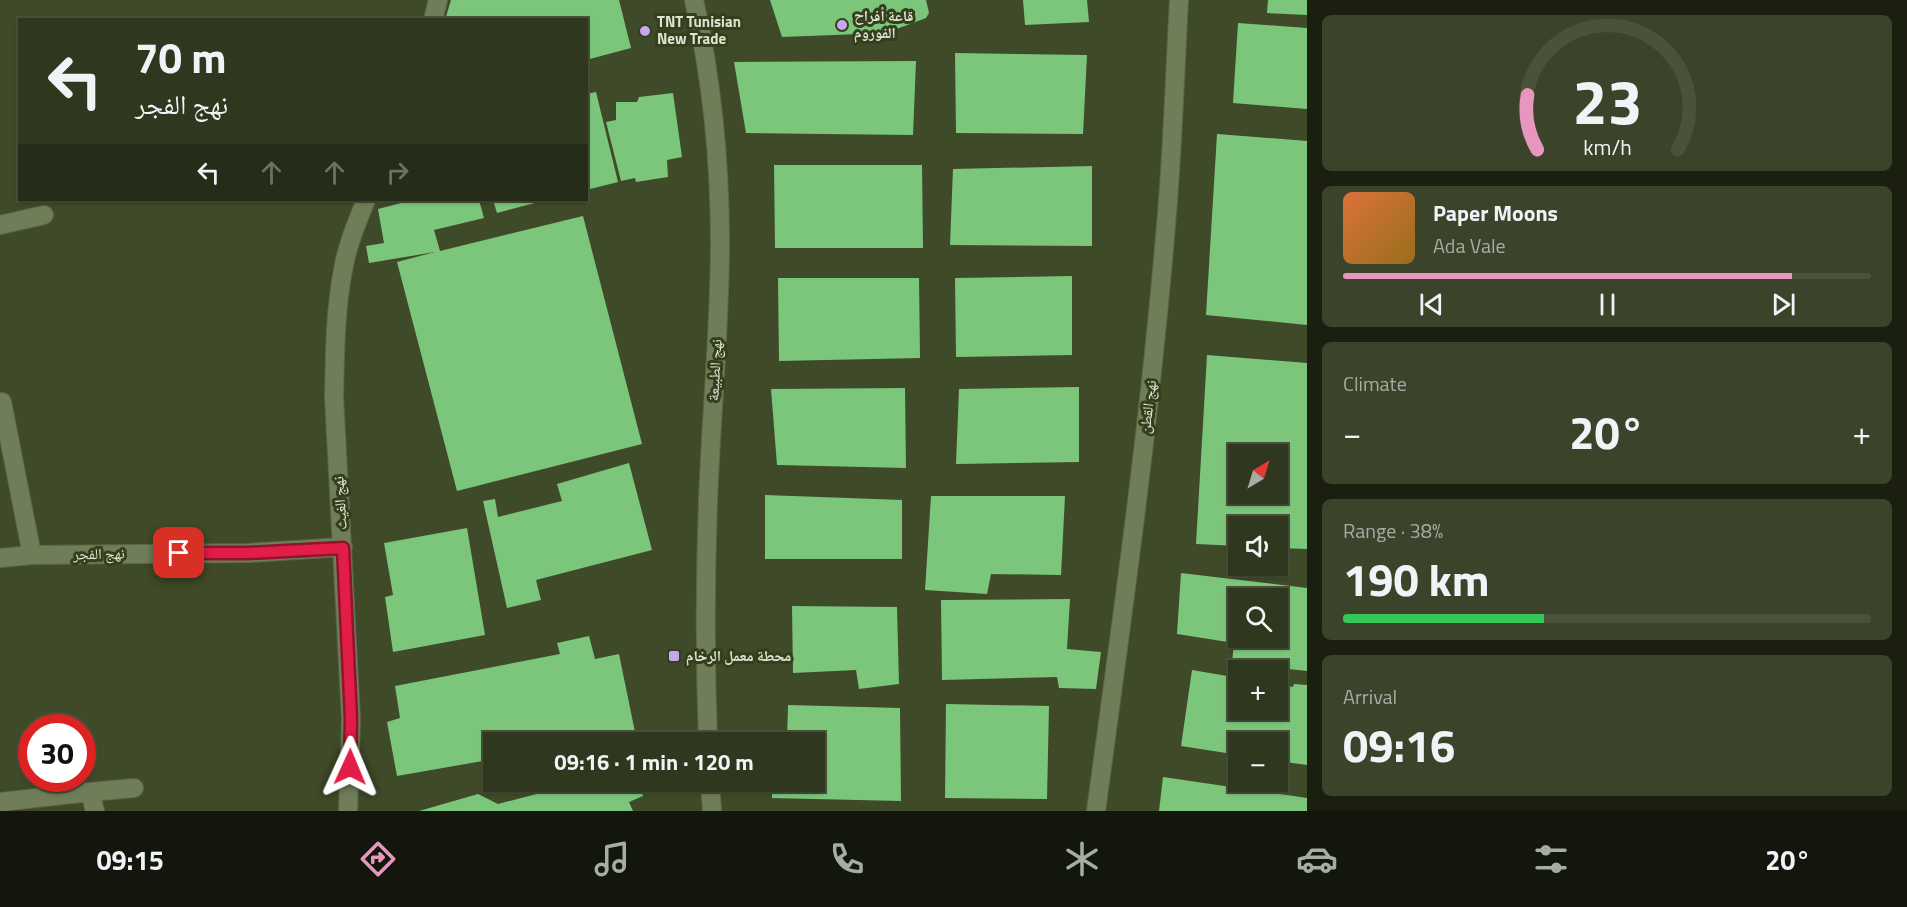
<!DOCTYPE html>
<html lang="en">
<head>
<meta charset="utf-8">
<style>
	:root { --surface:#2f381e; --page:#3b432b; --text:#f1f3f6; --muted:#a7aca4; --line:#4a523c; --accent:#e797bd }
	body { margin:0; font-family:"Titillium Web","Noto Naskh Arabic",sans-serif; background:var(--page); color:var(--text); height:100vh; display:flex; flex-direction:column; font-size:22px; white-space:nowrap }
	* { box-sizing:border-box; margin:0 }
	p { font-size:20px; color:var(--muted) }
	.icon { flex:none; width:33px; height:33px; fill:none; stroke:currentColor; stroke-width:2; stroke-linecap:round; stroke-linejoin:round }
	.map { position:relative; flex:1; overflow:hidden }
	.drawer { display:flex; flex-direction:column; gap:15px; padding:15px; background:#1a1f10; width:600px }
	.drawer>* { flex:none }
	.banner { position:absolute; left:18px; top:18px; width:570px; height:183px; border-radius:0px; box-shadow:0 2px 4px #0004,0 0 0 2px var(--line); background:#2f381e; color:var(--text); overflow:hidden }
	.needle { width:39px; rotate:38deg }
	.buttons { position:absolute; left:1228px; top:444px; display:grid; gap:12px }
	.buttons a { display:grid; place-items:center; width:60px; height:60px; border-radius:0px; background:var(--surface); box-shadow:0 2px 4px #0004,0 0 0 2px var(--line); font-size:30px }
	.speed { position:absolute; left:18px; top:714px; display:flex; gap:12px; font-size:30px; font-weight:700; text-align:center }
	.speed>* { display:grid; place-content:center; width:78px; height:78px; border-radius:50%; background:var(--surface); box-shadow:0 2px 4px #0004,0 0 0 2px var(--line); line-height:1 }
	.speed .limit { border:9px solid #d22; background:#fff; color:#111 }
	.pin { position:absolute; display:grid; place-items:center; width:51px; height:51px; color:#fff; margin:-26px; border-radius:12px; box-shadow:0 3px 9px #0006 }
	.me { position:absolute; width:66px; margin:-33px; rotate:1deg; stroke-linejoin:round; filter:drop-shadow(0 0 4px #0008) }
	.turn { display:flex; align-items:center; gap:21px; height:126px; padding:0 18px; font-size:27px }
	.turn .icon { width:78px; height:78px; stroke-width:2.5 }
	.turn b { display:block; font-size:42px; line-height:51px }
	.lanes { display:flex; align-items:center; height:57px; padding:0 18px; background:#0003; justify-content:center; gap:30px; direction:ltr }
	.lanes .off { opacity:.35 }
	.big { font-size:45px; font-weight:700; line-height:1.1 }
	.drawer .widget { flex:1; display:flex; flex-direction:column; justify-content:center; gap:9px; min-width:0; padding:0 21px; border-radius:9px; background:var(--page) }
	.drawer .dial { align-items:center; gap:0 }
	.dial svg { height:156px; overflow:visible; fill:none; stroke:var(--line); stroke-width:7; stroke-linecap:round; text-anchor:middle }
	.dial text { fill:var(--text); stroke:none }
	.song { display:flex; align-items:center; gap:18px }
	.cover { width:72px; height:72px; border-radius:9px; background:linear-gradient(135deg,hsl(20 70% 55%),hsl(40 70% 35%)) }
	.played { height:6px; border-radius:3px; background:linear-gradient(90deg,var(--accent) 85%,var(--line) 85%) }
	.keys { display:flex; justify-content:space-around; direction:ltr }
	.heat { display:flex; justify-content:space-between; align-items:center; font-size:33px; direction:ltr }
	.charge { height:9px; border-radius:4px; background:linear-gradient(90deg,#34c759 38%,var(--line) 0) }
	.trip { position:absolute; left:483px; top:732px; width:342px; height:60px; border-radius:0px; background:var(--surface); box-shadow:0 2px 4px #0004,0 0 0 2px var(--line); font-weight:700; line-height:60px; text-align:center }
	.dock { display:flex; height:96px; justify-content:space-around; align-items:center; background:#13160c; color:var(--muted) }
	.dock .icon { width:42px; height:42px }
	.dock .on { color:var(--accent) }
	.dock b { font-size:27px; color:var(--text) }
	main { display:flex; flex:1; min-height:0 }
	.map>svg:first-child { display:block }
</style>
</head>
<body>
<main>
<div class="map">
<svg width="1307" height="811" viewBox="0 0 1307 811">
	<rect width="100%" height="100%" fill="#3f4a28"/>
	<g fill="#7bc67b" fill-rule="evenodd">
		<path d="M 451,0 L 619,0 L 631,48 L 586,60 L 586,20 L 445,20 Z"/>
		<path d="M 770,0 L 926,0 L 929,13 L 926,18 L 886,33 L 782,37 Z"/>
		<path d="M 1023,0 L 1087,0 L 1089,22 L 1025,25 Z"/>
		<path d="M 1268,0 L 1307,0 L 1307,15 L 1267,13 Z"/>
		<path d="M 1238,23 L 1307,28 L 1307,109 L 1233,103 Z"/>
		<path d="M 955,53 L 1087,55 L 1083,134 L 956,133 Z"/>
		<path d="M 916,61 L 913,135 L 746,133 L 734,62 Z"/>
		<path d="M 596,92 L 618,182 L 586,190 L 586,94 Z"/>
		<path d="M 673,93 L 682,157 L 667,160 L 668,177 L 636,182 L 635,178 L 621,181 L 606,122 L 616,120 L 616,102 L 637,102 L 639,97 Z"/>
		<path d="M 1217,134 L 1307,141 L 1307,325 L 1206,315 Z"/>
		<path d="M 774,165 L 922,165 L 923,248 L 775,248 Z"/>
		<path d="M 1092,166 L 1092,246 L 950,245 L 953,169 Z"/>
		<path d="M 400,200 L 479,200 L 484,218 L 434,230 L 440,251 L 583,216 L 642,444 L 457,491 L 397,262 L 435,252 L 369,263 L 366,246 L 384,243 L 378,209 L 401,203 Z"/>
		<path d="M 493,200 L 546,200 L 497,213 Z"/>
		<path d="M 1072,276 L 1072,355 L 956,357 L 955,278 Z"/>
		<path d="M 778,278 L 919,278 L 920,358 L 779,361 Z"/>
		<path d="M 1207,355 L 1307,363 L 1307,549 L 1278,548 L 1278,526 L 1239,526 L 1239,546 L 1196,544 ZM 1239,454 L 1278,454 L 1278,494 L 1239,494 Z"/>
		<path d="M 1079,387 L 1079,462 L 956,464 L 959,389 Z"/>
		<path d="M 905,388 L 906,468 L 777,465 L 771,389 Z"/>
		<path d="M 629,463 L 652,550 L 536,580 L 541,600 L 507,608 L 483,501 L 495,499 L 498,517 L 562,501 L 557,484 Z"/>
		<path d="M 765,495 L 902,500 L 902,559 L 765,559 Z"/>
		<path d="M 931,496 L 1065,496 L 1061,575 L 991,574 L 987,594 L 925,590 Z"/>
		<path d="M 467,528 L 485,635 L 393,652 L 385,597 L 393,595 L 384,543 Z"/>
		<path d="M 1181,573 L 1307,588 L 1307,671 L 1232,663 L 1234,643 L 1177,634 ZM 1239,598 L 1278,598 L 1278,638 L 1239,638 Z"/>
		<path d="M 1070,599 L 1067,649 L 1101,652 L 1096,689 L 1059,688 L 1057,677 L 942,680 L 941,600 Z"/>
		<path d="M 792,606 L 897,607 L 899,684 L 859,689 L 856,670 L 793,673 Z"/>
		<path d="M 589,636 L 595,659 L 619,654 L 635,732 L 585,742 L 494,742 L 494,759 L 397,776 L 387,722 L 400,718 L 395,686 L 560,654 L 557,643 Z"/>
		<path d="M 1192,670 L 1239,678 L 1239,710 L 1278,710 L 1278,684 L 1293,687 L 1294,684 L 1307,685 L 1307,765 L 1278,761 L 1278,742 L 1239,742 L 1239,755 L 1181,746 Z"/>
		<path d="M 946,704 L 1049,706 L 1047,799 L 945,798 Z"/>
		<path d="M 788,705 L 900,708 L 901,801 L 772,798 L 772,782 L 814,782 L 814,742 L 787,742 Z"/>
		<path d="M 1163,777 L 1307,798 L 1307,811 L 1159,811 Z"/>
		<path d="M 582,782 L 639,782 L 643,796 L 629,802 L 633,811 L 419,811 L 478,794 L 498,804 Z"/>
	</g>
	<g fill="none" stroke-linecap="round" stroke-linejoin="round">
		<defs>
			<g id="minor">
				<path d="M 433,20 L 438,0"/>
				<path d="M 0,225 L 44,215"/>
				<path d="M 2,402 L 32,555"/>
				<path d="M 0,558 L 32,555 L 248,553 L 343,547"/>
				<path d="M 90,792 L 134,788"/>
				<path d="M 0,802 L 90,792 L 95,811"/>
				<path d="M 348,811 L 351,719 L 334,396 C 335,354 335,312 343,270 C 347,246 357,222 366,200"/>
				<path d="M 1096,811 C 1123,612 1151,413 1167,213 C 1173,142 1175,71 1179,0"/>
			</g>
			<g id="tertiary">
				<path d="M 694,0 C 712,80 720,161 720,243 C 720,329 711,416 708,502 C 705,582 705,663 708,742"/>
				<path d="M 710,782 L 712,811"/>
			</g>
		</defs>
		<use href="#minor" stroke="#5c6648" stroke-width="20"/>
		<use href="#tertiary" stroke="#5c6648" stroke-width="20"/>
		<use href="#minor" stroke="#707d59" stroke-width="18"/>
		<use href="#tertiary" stroke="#707d59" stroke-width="18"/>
	</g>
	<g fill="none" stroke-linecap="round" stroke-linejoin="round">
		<defs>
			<path id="route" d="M 179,553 L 248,553 L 343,548 L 351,719 L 350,767"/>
		</defs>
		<use href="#route" stroke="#92132f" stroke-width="15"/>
		<use href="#route" stroke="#e11d48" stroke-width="10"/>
	</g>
	<g fill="#c7a6f0" stroke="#343f1e" stroke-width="2">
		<circle cx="842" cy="25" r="6"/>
		<circle cx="645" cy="31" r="6"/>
		<rect x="668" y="650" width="12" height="12" rx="3"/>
	</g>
	<g text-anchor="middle" stroke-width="6" stroke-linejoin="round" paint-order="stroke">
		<g font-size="15" font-weight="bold" fill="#dce4d0" stroke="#343f1e" text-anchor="start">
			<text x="854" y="21">قاعة أفراح<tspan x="854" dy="17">الفوروم</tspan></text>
			<text x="657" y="27">TNT Tunisian<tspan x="657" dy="17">New Trade</tspan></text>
			<text x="686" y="661">محطة معمل الرخام</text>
		</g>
		<g font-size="15" fill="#dce4d0" stroke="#343f1e">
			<text transform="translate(715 370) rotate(-87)" y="5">نهج الطبيعة</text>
			<text transform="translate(1148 407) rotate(-83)" y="5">نهج القطن</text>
			<text transform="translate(340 503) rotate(-94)" y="5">نهج الغيث</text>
			<text transform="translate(99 554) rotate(-1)" y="5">نهج الفجر</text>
		</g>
	</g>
</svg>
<div class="buttons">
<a><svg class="needle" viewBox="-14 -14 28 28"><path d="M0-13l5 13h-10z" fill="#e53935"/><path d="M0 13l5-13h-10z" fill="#a7aca4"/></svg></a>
<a><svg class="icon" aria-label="sound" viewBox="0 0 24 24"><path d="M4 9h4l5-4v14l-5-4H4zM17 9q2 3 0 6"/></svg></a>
<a><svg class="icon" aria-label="search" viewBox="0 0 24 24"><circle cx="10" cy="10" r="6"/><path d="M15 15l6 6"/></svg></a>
<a>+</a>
<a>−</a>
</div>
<div class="speed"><div class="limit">30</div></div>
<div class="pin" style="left:179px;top:553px;background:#d93025"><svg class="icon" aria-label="arrive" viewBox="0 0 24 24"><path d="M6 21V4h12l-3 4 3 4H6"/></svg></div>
<svg class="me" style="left:350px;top:767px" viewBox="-20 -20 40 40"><path d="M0-17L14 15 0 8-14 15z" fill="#e11d48" stroke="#fff" stroke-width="4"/></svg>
<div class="trip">09:16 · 1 min · 120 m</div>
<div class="banner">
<div class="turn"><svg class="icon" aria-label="left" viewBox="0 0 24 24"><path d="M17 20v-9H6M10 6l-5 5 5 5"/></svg><div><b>70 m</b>نهج الفجر</div></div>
<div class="lanes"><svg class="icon" aria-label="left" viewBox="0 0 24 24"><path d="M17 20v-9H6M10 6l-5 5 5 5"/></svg><svg class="icon off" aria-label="ahead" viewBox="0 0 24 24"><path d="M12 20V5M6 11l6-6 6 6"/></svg><svg class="icon off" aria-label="ahead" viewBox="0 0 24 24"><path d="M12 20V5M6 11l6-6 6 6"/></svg><svg class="icon off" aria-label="right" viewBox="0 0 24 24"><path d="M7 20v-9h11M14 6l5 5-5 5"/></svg></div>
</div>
</div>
<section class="drawer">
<div class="widget dial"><svg viewBox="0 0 100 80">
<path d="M14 69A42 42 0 1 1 86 69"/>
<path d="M14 69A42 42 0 0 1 9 41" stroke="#e797bd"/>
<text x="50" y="56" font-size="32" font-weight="700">23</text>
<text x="50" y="72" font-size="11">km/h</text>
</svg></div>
<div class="widget">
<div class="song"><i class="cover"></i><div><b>Paper Moons</b><p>Ada Vale</p></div></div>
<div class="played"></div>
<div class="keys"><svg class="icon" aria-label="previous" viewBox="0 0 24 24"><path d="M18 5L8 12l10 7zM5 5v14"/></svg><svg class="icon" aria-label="pause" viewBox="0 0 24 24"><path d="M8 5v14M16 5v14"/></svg><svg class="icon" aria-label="next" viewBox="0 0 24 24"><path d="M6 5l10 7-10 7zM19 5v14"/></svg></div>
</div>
<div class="widget"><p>Climate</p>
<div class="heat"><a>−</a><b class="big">20°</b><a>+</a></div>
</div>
<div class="widget"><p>Range · 38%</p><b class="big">190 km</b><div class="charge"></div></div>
<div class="widget"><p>Arrival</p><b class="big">09:16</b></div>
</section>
</main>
<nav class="dock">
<b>09:15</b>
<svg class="icon on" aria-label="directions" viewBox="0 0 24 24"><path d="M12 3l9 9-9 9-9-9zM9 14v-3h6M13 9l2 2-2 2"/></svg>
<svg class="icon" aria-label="music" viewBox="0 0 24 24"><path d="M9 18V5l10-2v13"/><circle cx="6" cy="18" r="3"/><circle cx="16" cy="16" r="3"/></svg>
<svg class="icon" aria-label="phone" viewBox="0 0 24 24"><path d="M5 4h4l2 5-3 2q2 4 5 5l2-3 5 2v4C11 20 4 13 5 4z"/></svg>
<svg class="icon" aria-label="climate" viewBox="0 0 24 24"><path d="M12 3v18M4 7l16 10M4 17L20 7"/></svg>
<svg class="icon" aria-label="car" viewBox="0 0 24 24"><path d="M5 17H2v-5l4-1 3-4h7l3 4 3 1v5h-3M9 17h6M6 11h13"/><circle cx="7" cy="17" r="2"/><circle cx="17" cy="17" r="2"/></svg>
<svg class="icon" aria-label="filters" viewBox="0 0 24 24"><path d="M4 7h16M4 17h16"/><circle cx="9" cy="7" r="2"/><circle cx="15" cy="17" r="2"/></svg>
<b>20°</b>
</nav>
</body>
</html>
